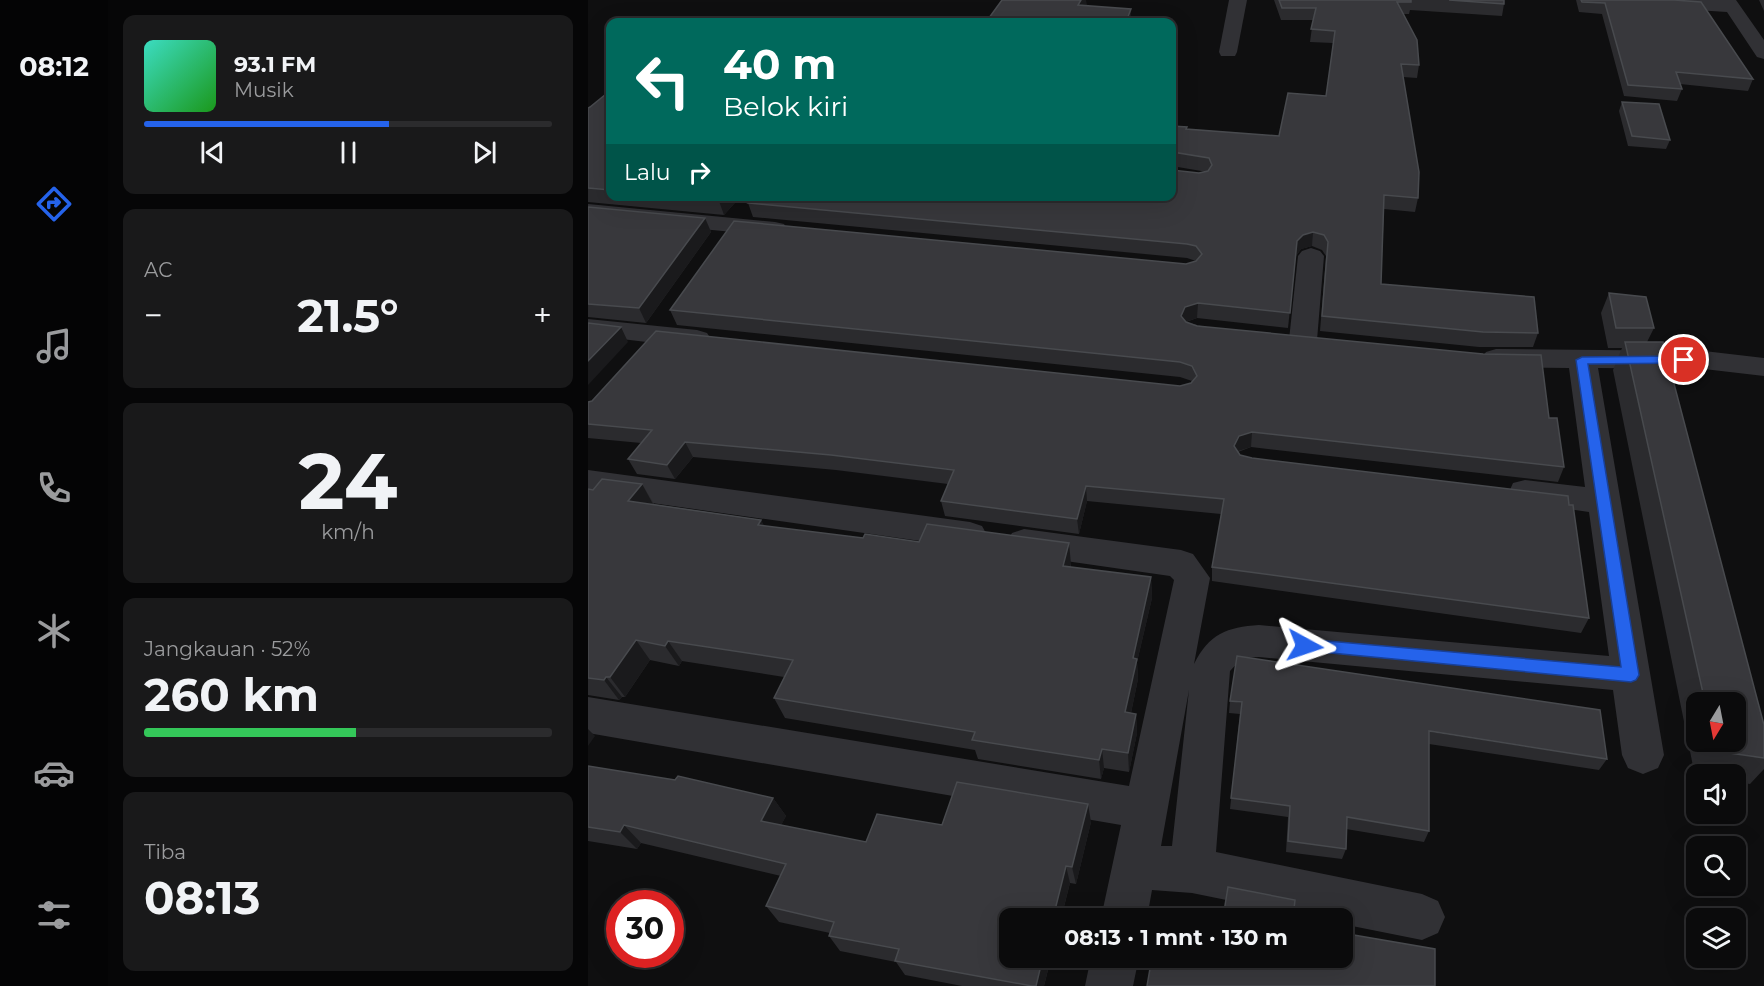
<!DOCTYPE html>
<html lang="id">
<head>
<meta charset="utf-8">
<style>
	:root { --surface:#0b0b0c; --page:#19191a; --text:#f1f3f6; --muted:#9a9b9d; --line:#2b2b2d; --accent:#2563eb }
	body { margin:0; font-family:Montserrat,sans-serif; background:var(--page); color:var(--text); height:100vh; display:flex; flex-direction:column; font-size:22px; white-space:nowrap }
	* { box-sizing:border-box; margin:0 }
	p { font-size:20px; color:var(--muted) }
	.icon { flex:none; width:33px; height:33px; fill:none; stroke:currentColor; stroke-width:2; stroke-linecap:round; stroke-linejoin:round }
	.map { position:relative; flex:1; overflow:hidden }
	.panel { display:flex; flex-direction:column; gap:15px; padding:15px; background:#060607; width:480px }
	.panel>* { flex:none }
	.hud { position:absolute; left:18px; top:18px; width:570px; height:183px; border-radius:12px; box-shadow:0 6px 24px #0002,0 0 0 2px var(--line); background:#00695c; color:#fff; overflow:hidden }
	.needle { width:39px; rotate:190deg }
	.fabs { position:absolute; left:1098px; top:692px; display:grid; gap:12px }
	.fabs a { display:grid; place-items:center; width:60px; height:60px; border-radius:12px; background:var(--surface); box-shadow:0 6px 24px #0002,0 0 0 2px var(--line); font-size:30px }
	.speed { position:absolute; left:18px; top:890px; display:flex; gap:12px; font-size:30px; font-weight:700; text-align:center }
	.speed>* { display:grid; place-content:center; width:78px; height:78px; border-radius:50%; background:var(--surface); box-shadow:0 6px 24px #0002,0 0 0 2px var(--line); line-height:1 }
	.speed .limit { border:9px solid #d22; background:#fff; color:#111 }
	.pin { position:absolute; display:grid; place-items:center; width:51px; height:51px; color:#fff; margin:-26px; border:3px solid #fff; border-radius:50%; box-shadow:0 2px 6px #0007 }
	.me { position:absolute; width:66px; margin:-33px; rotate:95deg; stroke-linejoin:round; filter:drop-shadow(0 0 4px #0008) }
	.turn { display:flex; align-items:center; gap:21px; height:126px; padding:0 18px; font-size:27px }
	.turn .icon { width:78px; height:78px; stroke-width:2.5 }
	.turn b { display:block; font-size:42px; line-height:51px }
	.then { display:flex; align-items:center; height:57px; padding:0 18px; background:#0003; gap:12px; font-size:22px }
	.big { font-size:45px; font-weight:700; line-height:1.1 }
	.panel .card { flex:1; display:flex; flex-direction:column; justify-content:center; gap:9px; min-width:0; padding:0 21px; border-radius:12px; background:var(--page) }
	.panel .dial { align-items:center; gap:0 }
	.dial b { font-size:78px; line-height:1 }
	.song { display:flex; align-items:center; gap:18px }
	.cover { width:72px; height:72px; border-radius:9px; background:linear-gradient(135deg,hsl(170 70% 55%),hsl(120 70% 35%)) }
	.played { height:6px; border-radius:3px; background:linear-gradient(90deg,var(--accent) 60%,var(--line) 60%) }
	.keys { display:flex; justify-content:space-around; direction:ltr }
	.heat { display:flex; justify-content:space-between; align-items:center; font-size:33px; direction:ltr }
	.charge { height:9px; border-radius:4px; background:linear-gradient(90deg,#34c759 52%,var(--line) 0) }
	.trip { position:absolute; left:411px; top:908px; width:354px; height:60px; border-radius:12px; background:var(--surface); box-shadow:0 6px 24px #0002,0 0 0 2px var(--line); font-weight:700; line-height:60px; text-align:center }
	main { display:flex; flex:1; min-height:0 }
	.tabs { display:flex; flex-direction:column; width:108px; justify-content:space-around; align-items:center; background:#040405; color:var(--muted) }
	.tabs .icon { width:42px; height:42px }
	.tabs .active { color:var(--accent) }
	.tabs b { font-size:27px; color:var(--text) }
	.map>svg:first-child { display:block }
</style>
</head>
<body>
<main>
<nav class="tabs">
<b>08:12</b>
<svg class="icon active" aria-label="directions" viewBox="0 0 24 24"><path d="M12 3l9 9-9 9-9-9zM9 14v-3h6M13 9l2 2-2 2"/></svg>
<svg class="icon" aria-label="music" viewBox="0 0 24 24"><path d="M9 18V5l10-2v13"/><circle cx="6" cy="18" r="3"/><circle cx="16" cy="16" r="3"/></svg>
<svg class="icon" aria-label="phone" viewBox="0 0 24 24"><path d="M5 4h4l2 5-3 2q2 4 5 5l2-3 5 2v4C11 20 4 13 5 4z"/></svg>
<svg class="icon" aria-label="climate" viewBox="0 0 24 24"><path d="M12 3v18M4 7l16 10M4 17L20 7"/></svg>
<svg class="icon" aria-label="car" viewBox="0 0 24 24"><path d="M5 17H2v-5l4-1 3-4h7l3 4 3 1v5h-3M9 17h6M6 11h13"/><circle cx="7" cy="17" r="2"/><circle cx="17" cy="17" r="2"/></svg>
<svg class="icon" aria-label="filters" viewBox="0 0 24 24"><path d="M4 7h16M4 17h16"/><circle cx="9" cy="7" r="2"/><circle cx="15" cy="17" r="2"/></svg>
</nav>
<section class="panel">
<div class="card">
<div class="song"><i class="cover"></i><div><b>93.1 FM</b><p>Musik</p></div></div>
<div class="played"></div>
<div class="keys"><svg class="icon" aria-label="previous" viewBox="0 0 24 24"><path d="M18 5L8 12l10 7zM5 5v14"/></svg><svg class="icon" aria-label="pause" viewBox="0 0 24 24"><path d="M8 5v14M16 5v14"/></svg><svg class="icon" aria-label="next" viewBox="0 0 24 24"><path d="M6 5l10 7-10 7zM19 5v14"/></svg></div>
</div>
<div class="card"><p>AC</p>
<div class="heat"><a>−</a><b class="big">21.5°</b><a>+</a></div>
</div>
<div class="card dial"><b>24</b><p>km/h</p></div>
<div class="card"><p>Jangkauan · 52%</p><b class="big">260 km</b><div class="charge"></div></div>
<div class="card"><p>Tiba</p><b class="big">08:13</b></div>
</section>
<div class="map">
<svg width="1176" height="986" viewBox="0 0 1176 986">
	<rect width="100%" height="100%" fill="#0f0f10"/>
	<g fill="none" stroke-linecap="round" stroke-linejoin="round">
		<g fill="#313135" fill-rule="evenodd">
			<path d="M 641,0 L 659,0 L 649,52 L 647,56 L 633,56 L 631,52 Z"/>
			<path d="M 1018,0 L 1148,0 L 1176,40 L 1176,59 L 1169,57 L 1139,12 L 1027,5 L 1021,4 Z"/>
			<path d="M 0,204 L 187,222 L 196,224 L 199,229 L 196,234 L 187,236 L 0,218 Z"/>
			<path d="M 723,248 L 732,251 L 736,256 L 729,340 L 725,346 L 715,349 L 705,346 L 701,340 L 710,256 L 714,251 Z"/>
			<path d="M 0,319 L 109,330 L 119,333 L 123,339 L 119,345 L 109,348 L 0,335 Z"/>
			<path d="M 908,349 L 1116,351 L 1176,358 L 1176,376 L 1116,369 L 1010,368 L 1076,755 L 1070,768 L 1055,774 L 1040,768 L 1034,755 L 1025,690 L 671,657 L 654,658 L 642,671 L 628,852 L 834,894 L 850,901 L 857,917 L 850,933 L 834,940 L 754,924 L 754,918 L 727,918 L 604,893 L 564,890 L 559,918 L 513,918 L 533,825 L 0,733 L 0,697 L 541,786 L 586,580 L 582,576 L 436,555 L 424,551 L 419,542 L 424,533 L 436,529 L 593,550 L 605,554 L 622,578 L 606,664 C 621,634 639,627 671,625 L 1021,656 L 1001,512 L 925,501 L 921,492 L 925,483 L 937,480 L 997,487 L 981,368 L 908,367 L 898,364 L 894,358 L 898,352 ZM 601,690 L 584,846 L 573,846 Z"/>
			<path d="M 0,470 L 382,522 L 394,526 L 399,535 L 394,544 L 382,548 L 0,494 Z"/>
			<path d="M 503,957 L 551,957 L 545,986 L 497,986 Z"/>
		</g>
	</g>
	<g fill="#2b2b2e" fill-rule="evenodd">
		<path d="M 686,0 L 916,0 L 916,4 L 914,16 L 822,10 L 821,14 L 816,14 L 831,65 L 829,78 L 815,77 L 830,198 L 827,212 L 796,209 L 793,284 L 950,333 L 945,347 L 891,347 L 732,331 L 738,256 L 734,250 L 724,246 L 713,249 L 708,256 L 700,328 L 609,318 L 598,322 L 961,418 L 976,467 L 970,482 L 663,447 L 650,452 L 652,455 L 1001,618 L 993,633 L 624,581 L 624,567 L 633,514 L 499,501 L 491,534 L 357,516 L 353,501 L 360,484 L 248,470 L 105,457 L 87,479 L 49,474 L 40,459 L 53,443 L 0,438 L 0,402 L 592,386 L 603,383 L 604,381 L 592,377 L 89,325 L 82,310 L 598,264 L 608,261 L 599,258 L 165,217 L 160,203 L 611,173 L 619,172 L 584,166 L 584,126 L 599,129 L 691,136 L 738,96 L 745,43 L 722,42 L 725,20 L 693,20 Z"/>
		<path d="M 988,0 L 1086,0 L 1165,79 L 1160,91 L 1092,84 L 1094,89 L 1089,101 L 1036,96 L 1014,14 L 991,12 Z"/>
		<path d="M 1171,0 L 1176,0 L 1176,11 Z"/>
		<path d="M 22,72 L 22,196 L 153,196 L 136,215 L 0,202 L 0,108 L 2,107 L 18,94 Z"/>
		<path d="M 1034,102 L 1082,140 L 1078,149 L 1040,146 L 1031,111 Z"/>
		<path d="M 0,207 L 117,218 L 123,232 L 58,323 L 0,317 Z"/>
		<path d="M 1021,293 L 1066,328 L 1059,342 L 1176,725 L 1176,769 L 1162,784 L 1148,782 L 1148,774 L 1108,774 L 1108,776 L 1107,776 L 1025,370 L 1034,348 L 1020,348 L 1013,313 ZM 1108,702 L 1148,702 L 1148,741 L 1108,741 Z"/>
		<path d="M 54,484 L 66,504 L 173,520 L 176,526 L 483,564 L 483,567 L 563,577 L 564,598 L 549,662 L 550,679 L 543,713 L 548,714 L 549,733 L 541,772 L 516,768 L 513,779 L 390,759 L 387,750 L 197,718 L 186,698 L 196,677 L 94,661 L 91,666 L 62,660 L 37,697 L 34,697 L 31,700 L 0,695 L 0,489 L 5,490 Z"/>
		<path d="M 642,701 L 1019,759 L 1011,770 L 841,744 L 841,831 L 836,842 L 758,829 L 758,849 L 754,859 L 698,852 L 700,817 L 642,809 L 652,714 L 641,713 Z"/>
		<path d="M 0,766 L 185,798 L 198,816 L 193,825 L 278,842 L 354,825 L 503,822 L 488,884 L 482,883 L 456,986 L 374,986 L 317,975 L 308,962 L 252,951 L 241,936 L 242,933 L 191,922 L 178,906 L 193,876 L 53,843 L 49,849 L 0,841 Z"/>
	</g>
	<g fill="#1a1a1c">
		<path d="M 493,0 L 498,0 L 499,5 L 491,18 L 490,5 Z"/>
		<path d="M 543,9 L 543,22 L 538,22 Z"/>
		<path d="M 134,196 L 153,196 L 136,215 L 131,201 Z"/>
		<path d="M 117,218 L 123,232 L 58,323 L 51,308 Z"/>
		<path d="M 725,232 L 724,246 L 713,249 L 708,256 L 700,328 L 709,241 L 715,235 Z"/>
		<path d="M 610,303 L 609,318 L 597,322 L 593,316 L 597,307 Z"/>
		<path d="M 33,327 L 40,342 L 0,385 L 0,361 Z"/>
		<path d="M 664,432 L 663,447 L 650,451 L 645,461 L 646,446 L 651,436 Z"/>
		<path d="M 97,442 L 105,457 L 87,479 L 79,465 Z"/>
		<path d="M 54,484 L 66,506 L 40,501 Z"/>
		<path d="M 498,486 L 499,501 L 491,534 L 489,519 Z"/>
		<path d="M 173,520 L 183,541 L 170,525 Z"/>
		<path d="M 481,543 L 483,564 L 478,587 L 475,566 Z"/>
		<path d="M 563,577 L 564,598 L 549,662 L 550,679 L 539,732 L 537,712 L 545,658 Z"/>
		<path d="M 48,640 L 62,660 L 37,697 L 22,677 Z"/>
		<path d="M 80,641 L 94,661 L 91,666 L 77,646 Z"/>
		<path d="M 18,677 L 34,697 L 31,700 L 16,680 Z"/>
		<path d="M 548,714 L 549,733 L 541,772 L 540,753 Z"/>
		<path d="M 0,729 L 7,736 L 0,746 Z"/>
		<path d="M 514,749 L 516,768 L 513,779 L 511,760 Z"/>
		<path d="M 185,798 L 198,816 L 186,839 L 173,821 Z"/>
		<path d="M 500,804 L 503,822 L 488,884 L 484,867 Z"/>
		<path d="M 36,825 L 53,843 L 49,849 L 32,832 Z"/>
		<path d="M 478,866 L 482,883 L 473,918 L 465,918 Z"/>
		<path d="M 455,957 L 463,957 L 456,986 L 448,986 Z"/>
	</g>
	<g fill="#38383c" stroke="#484a4e" stroke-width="1.5">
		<path d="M 414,0 L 493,0 L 490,5 L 543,9 L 538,22 L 398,22 Z"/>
		<path d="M 691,0 L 823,0 L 823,2 L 809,2 L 829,40 L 831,65 L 813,64 L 831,172 L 830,198 L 796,195 L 793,284 L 946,297 L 950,333 L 895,332 L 734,316 L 740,242 L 736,235 L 725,232 L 715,235 L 709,241 L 702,313 L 610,303 L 597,307 L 593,316 L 598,322 L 609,326 L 895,354 L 953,355 L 961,418 L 969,418 L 976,467 L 664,432 L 651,436 L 646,446 L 652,455 L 664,458 L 980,496 L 981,505 L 985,505 L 1001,618 L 624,567 L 636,499 L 498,486 L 489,519 L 353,501 L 366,470 L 243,455 L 97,442 L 79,465 L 40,459 L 64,430 L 0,424 L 0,402 L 4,401 L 68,331 L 592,386 L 603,383 L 609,376 L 604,366 L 592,362 L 82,310 L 146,221 L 598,264 L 608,261 L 614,254 L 608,246 L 599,244 L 160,203 L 166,196 L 584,196 L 584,170 L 611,173 L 620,171 L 624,165 L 621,158 L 584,152 L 584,153 L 584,126 L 599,127 L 598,129 L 691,136 L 700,93 L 738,96 L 747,31 L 723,29 L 728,8 L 694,8 Z"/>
		<path d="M 861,0 L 916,0 L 916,4 Z"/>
		<path d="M 993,0 L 1086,0 L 1113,2 L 1165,79 L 1088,72 L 1094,89 L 1040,85 L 1017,3 L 994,2 Z"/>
		<path d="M 22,72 L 22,190 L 0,188 L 0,108 L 2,107 L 18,94 L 17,76 Z"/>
		<path d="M 1034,102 L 1071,104 L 1082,140 L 1044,136 Z"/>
		<path d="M 87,196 L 134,196 L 131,201 Z"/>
		<path d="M 0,207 L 117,218 L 51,308 L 0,304 Z"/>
		<path d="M 1021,293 L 1058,297 L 1066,328 L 1028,328 Z"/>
		<path d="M 0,323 L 33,327 L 0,361 Z"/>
		<path d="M 1037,342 L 1075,342 L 1176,725 L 1176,758 L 1128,751 L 1126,741 L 1148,741 L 1148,702 L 1117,702 Z"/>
		<path d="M 14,479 L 54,484 L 40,501 L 173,520 L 170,525 L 275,538 L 277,534 L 331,542 L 339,524 L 481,543 L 475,566 L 563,577 L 545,658 L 549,659 L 537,712 L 548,714 L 540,753 L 514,749 L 511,760 L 384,740 L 387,732 L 186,698 L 205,660 L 80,641 L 77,646 L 48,640 L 22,677 L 18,677 L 16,680 L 0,678 L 0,489 L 5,490 Z"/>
		<path d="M 649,656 L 1012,710 L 1019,759 L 841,731 L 841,831 L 759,817 L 758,849 L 700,841 L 702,806 L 643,798 L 654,702 L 642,701 Z"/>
		<path d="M 0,766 L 87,780 L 90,776 L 185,798 L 173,821 L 278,842 L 289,814 L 354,825 L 369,782 L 500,804 L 484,867 L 478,866 L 465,918 L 422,918 L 422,957 L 455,957 L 448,986 L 444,986 L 307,961 L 311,949 L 241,936 L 246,922 L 178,906 L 198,864 L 36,825 L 32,832 L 0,827 Z"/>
		<path d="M 640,887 L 707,900 L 705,918 L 635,918 Z"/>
		<path d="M 573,910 L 618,918 L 571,918 Z"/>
		<path d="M 754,933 L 847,949 L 847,986 L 559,986 L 564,957 L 754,957 Z"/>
	</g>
	<path fill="#2563eb" stroke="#184099" stroke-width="1.5" d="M 1096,356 L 1102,360 L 1100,363 L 1000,364 L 1051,675 L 1048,680 L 1043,682 L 712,650 L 709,646 L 712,641 L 717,639 L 1033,667 L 988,360 L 994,357 Z"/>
</svg>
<div class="fabs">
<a><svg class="needle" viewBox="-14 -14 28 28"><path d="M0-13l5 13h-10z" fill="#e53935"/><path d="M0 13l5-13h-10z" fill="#9a9b9d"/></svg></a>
<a><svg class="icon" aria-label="sound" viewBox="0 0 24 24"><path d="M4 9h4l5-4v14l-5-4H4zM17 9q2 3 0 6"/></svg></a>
<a><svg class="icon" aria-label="search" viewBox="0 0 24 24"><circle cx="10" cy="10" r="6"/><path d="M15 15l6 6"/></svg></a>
<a><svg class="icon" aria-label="layers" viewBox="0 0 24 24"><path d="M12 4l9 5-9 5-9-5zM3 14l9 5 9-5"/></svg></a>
</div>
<div class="speed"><div class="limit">30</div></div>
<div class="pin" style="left:1096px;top:360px;background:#d93025"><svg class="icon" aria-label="arrive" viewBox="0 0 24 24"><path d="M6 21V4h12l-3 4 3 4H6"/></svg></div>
<svg class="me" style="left:717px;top:646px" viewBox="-20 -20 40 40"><path d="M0-17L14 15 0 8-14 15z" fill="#2563eb" stroke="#fff" stroke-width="4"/></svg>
<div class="trip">08:13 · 1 mnt · 130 m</div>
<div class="hud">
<div class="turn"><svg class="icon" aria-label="left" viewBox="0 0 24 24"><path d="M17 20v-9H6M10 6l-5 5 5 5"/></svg><div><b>40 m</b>Belok kiri</div></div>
<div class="then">Lalu<svg class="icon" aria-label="right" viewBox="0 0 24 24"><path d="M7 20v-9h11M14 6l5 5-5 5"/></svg></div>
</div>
</div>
</main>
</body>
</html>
